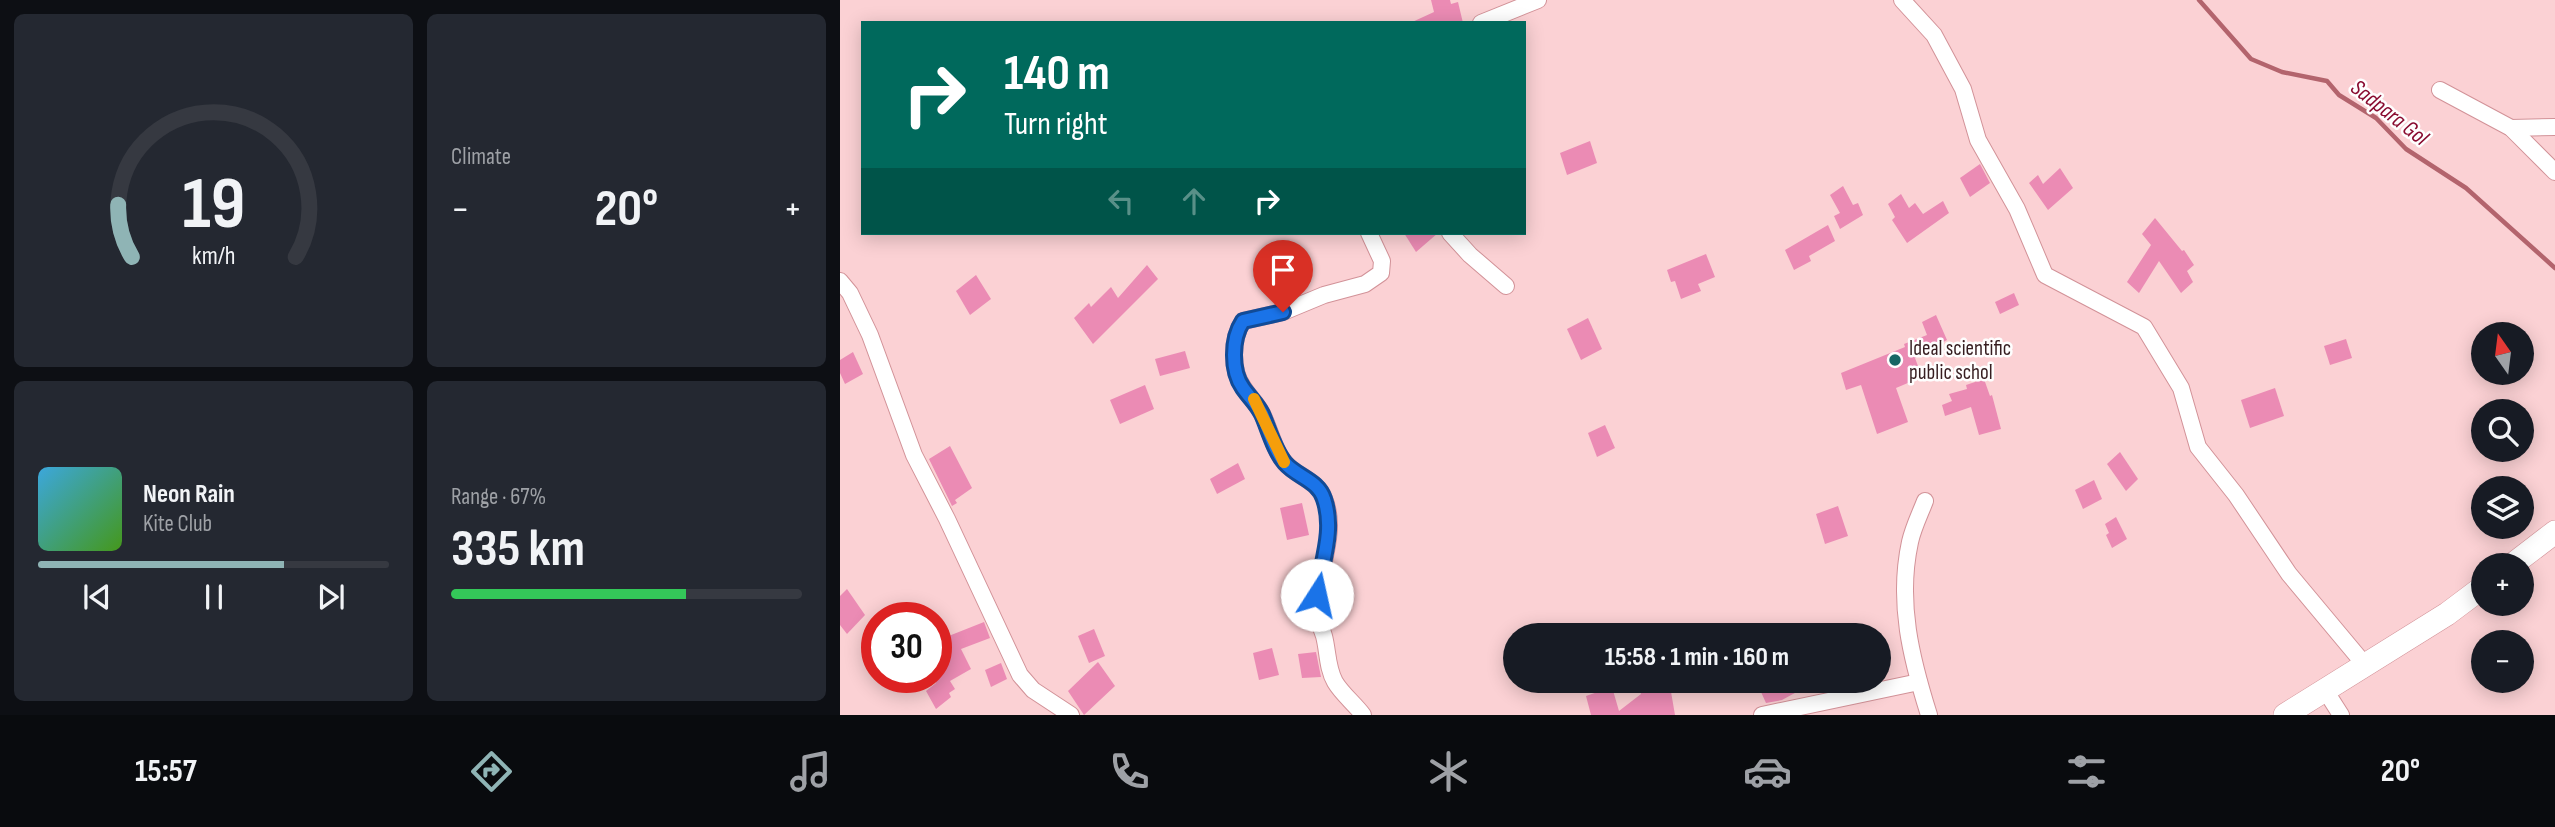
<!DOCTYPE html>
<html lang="en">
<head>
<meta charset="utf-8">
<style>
	:root { --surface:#171b24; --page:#242831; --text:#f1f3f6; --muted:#9ea1a6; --line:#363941; --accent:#8fb4b5 }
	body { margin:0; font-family:"Sofia Sans Condensed",sans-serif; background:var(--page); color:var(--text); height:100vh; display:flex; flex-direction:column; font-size:26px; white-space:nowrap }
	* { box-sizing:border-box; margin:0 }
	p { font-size:23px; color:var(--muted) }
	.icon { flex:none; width:38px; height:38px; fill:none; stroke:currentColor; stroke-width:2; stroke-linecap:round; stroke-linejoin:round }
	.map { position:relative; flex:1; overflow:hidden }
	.side { display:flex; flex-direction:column; gap:14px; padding:14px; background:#0d0f14; width:840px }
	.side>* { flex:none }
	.guide { position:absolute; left:21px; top:21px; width:665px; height:214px; border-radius:0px; box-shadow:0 4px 18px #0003; background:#00695c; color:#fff; overflow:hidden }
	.needle { width:46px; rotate:346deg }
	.fabs { position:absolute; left:1631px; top:322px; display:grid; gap:14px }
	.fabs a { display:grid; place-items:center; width:63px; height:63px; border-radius:50%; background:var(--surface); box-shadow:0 4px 18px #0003; font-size:35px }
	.speed { position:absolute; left:21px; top:602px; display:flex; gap:14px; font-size:35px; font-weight:700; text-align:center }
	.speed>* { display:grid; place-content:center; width:91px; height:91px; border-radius:50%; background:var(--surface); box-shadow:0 4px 18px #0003; line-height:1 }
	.speed .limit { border:10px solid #d22; background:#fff; color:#111 }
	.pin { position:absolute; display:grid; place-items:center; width:60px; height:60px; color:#fff; margin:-72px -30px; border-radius:50% 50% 50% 0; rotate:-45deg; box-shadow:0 0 7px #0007 }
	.pin .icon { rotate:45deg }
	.me { position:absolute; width:77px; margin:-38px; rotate:10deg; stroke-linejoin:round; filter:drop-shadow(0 0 5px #0008) }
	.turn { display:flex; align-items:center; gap:24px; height:147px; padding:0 28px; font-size:32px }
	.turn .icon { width:91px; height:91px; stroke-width:2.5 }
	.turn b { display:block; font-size:49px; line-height:60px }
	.lanes { display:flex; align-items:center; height:66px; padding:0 28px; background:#0003; justify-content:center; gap:35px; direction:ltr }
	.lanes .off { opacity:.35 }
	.big { font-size:52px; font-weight:700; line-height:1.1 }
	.side .card { flex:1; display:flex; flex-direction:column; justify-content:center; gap:10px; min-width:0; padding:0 24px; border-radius:10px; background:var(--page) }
	.side .dial { align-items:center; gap:0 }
	.dial svg { height:182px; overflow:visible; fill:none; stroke:var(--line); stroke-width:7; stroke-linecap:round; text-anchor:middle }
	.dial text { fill:var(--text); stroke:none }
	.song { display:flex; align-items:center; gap:21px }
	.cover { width:84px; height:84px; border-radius:10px; background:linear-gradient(135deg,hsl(200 70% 55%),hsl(100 70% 35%)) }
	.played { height:7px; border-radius:4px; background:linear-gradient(90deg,var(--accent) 70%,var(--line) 70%) }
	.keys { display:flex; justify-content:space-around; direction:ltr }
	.heat { display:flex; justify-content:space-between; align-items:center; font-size:38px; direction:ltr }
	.charge { height:10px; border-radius:5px; background:linear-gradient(90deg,#34c759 67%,var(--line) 0) }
	.side .tiles { flex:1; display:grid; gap:14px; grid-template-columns:repeat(2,1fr) }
	.trip { position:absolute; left:663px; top:623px; width:388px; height:70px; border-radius:35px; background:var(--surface); box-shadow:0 4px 18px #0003; font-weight:700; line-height:70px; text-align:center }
	.menu { display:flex; height:112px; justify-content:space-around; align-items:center; background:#090b0e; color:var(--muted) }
	.menu .icon { width:49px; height:49px }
	.menu .selected { color:var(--accent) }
	.menu b { font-size:32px; color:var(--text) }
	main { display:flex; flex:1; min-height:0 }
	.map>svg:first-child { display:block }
</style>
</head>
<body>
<main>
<section class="side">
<div class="tiles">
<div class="card dial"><svg viewBox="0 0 100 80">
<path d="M14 69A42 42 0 1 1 86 69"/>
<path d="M14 69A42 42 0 0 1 8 46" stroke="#8fb4b5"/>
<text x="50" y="56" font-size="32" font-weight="700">19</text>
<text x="50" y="72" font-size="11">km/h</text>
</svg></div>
<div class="card"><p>Climate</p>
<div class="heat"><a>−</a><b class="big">20°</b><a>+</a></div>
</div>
<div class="card">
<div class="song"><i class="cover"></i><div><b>Neon Rain</b><p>Kite Club</p></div></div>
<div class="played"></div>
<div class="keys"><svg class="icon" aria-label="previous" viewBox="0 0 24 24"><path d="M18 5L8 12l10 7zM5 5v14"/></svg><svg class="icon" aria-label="pause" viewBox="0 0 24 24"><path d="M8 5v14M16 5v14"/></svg><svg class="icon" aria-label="next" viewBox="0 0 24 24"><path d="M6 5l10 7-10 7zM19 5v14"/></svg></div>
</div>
<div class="card"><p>Range · 67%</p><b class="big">335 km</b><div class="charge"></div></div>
</div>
</section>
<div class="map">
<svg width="1715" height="715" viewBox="0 0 1715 715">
	<rect width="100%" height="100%" fill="#fbd1d4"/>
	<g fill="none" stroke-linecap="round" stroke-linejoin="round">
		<path stroke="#b3646d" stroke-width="4.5" d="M 1359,0 L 1411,59 L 1442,72 L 1487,81 L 1499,95 L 1536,118 L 1566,149 L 1626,188 L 1715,268"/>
	</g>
	<g fill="#eb8bb4">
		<path d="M 591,0 L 610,0 L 611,4 L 618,2 L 623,23 L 570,23 L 594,12 Z"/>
		<path d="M 750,141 L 757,163 L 727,175 L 720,153 Z"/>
		<path d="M 1140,164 L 1150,183 L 1130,197 L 1120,178 Z"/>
		<path d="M 1220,168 L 1233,188 L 1208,210 L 1189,183 L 1198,175 L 1203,184 Z"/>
		<path d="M 1003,186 L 1013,205 L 1018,203 L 1023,215 L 1000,229 L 994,216 L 1000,213 L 990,195 Z"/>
		<path d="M 1061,194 L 1069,208 L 1075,203 L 1083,214 L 1103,201 L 1109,213 L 1067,243 L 1052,220 L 1055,217 L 1048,204 Z"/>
		<path d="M 1315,218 L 1342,251 L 1344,250 L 1354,265 L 1347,271 L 1353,282 L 1341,293 L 1319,261 L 1299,293 L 1287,282 L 1311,245 L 1302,234 Z"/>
		<path d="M 988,225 L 995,241 L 969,256 L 971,261 L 954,270 L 945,250 Z"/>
		<path d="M 564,233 L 598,233 L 576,252 Z"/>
		<path d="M 866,254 L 875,277 L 858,284 L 861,291 L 841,299 L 835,281 L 831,282 L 827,270 Z"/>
		<path d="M 307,265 L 318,279 L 253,344 L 234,318 L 249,303 L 251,307 L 271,287 L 278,298 Z"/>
		<path d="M 136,275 L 151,299 L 130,315 L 116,291 Z"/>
		<path d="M 1174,293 L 1179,305 L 1160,314 L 1155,302 Z"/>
		<path d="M 1096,315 L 1107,340 L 1075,358 L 1082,377 L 1056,388 L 1068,422 L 1037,434 L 1021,385 L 1006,390 L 1001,373 L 1065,347 L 1064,344 L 1087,335 L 1082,322 Z"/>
		<path d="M 748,318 L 762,349 L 741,360 L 727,329 Z"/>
		<path d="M 1506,339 L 1512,358 L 1490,365 L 1484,346 Z"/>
		<path d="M 345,351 L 350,368 L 320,376 L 315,359 Z"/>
		<path d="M 13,352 L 23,374 L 5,384 L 0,373 L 0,360 Z"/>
		<path d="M 1144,379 L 1150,396 L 1152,395 L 1161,429 L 1139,435 L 1131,407 L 1105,416 L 1102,405 L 1112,401 L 1109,394 L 1127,389 L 1126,385 Z"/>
		<path d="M 305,385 L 314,409 L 280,424 L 270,400 Z"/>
		<path d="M 1435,388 L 1444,416 L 1410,428 L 1401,400 Z"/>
		<path d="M 765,425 L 775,448 L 757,457 L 748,433 Z"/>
		<path d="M 110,446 L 132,488 L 115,500 L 117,503 L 112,506 L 89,459 Z"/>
		<path d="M 1280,452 L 1298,479 L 1286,491 L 1267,464 Z"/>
		<path d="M 398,463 L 405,479 L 377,494 L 370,479 Z"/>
		<path d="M 1254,480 L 1262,499 L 1243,509 L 1235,490 Z"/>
		<path d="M 462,503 L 469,535 L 447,540 L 440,508 Z"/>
		<path d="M 998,506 L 1008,536 L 985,544 L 976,514 Z"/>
		<path d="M 1276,517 L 1287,539 L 1272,548 L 1266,535 L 1269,533 L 1265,524 Z"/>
		<path d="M 7,589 L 25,615 L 7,634 L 0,625 L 0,596 Z"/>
		<path d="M 144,622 L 150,638 L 121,649 L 131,669 L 110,681 L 115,689 L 109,693 L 111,697 L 96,709 L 86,691 L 96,683 L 96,641 Z"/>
		<path d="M 254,629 L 265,656 L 249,663 L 238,636 Z"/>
		<path d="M 432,648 L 439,675 L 419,680 L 413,653 Z"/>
		<path d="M 476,652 L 481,677 L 462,678 L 458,654 Z"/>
		<path d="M 258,662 L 275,686 L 244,715 L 228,691 Z"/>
		<path d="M 161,663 L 167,679 L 151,687 L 145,670 Z"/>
		<path d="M 916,681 L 977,681 L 942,700 L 926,703 Z"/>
		<path d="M 830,686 L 835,715 L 751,715 L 746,696 L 772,687 L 779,711 L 801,694 L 800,690 Z"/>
	</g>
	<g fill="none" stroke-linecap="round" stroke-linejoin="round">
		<defs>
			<g id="street">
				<path d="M 1062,0 L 1094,35 L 1123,89 L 1138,140 L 1177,209 L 1205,275 L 1304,327 L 1341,388 L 1358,447 L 1396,495 L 1449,574 L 1525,665"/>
				<path d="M 641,23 L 698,0"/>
				<path d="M 1600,90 L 1671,128 L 1715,172"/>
				<path d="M 1671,128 L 1715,127"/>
				<path d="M 610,233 L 630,255 L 666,286"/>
				<path d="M 0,281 L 10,293 L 30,335 L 74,455 L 107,519 L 180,675 L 193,690 L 231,715"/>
				<path d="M 1085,501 C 1080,514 1073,528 1070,542 C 1057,602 1071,658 1089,715"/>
				<path d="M 1485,690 L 1501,715"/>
				<path d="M 523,715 C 515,704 502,694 495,682 C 487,668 488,651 484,636 C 481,626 475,616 476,606 C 478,570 499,530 483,496 C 476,481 458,476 447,465 C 435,453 431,433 424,418 C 417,402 411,400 403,387 C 391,370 391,339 403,321 L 443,312 L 484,295 L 525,284 L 541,273 L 542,261 L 529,233"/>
				<path d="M 922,715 L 1079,682"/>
			</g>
			<g id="secondary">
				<path d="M 1672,565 L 1715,532"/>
				<path d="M 1445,715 L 1607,614 L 1643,587"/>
			</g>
		</defs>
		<use href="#street" stroke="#d29298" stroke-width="18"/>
		<use href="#secondary" stroke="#d29298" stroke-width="24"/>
		<use href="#street" stroke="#fff" stroke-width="16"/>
		<use href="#secondary" stroke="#fff" stroke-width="23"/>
	</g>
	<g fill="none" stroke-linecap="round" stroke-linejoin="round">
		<defs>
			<path id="route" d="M 443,312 L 403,321 C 391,339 391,371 403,388 C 410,398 417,404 422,414 C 429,430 434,450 445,463 C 457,477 478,480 484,499 C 495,531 481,563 477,595"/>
		</defs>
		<use href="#route" stroke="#114b97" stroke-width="18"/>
		<use href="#route" stroke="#1a73e8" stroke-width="12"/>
		<path stroke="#f59e0b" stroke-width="12" d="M 414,399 L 444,462"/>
	</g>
	<circle fill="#186665" stroke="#fefefe" stroke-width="2.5" cx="1055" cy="360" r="7"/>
	<g text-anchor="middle" stroke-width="5" stroke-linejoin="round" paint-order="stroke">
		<g font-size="21" fill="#361d20" stroke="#fefefe" text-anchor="start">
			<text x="1069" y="355">Ideal scientific<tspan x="1069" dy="24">public schol</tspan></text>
		</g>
		<g font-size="23" font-style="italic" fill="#890b30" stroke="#fefefe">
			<text transform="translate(1550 112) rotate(38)" y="8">Sadpara Gol</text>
		</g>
	</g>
</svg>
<div class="fabs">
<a><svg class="needle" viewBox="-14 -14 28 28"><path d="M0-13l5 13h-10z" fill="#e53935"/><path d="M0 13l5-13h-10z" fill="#9ea1a6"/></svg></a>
<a><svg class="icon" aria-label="search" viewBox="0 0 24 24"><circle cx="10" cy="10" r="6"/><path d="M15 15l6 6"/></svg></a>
<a><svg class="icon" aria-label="layers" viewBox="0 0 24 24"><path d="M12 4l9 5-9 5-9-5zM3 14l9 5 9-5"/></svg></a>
<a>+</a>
<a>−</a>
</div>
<div class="speed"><div class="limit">30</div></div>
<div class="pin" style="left:443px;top:312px;background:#d93025"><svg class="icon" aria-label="arrive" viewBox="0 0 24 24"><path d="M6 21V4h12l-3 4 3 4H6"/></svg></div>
<svg class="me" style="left:477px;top:595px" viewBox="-20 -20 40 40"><circle r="19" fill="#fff"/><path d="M0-13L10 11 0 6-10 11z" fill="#1a73e8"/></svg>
<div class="trip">15:58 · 1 min · 160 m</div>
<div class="guide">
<div class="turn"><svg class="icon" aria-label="right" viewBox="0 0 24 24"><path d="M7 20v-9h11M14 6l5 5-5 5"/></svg><div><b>140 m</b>Turn right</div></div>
<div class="lanes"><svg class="icon off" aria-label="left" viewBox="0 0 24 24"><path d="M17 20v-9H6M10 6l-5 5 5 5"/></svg><svg class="icon off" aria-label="ahead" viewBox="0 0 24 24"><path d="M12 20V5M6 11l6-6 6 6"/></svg><svg class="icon" aria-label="right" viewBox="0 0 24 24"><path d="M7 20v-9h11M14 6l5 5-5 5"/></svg></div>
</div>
</div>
</main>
<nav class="menu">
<b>15:57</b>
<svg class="icon selected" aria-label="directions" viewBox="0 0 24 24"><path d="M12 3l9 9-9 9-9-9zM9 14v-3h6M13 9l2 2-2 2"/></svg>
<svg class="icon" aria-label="music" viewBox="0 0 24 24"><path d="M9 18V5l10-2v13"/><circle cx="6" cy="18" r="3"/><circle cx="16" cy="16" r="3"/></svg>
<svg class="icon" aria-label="phone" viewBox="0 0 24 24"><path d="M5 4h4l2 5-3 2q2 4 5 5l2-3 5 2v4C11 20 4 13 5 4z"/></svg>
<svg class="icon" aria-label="climate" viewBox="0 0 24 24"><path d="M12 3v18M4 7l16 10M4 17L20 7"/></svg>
<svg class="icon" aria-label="car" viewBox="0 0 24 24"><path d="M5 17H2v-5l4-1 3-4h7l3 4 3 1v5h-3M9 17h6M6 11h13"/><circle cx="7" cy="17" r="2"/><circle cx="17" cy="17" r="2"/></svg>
<svg class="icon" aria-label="filters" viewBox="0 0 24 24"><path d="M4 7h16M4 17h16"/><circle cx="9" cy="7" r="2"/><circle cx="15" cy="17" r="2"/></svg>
<b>20°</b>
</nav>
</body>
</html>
